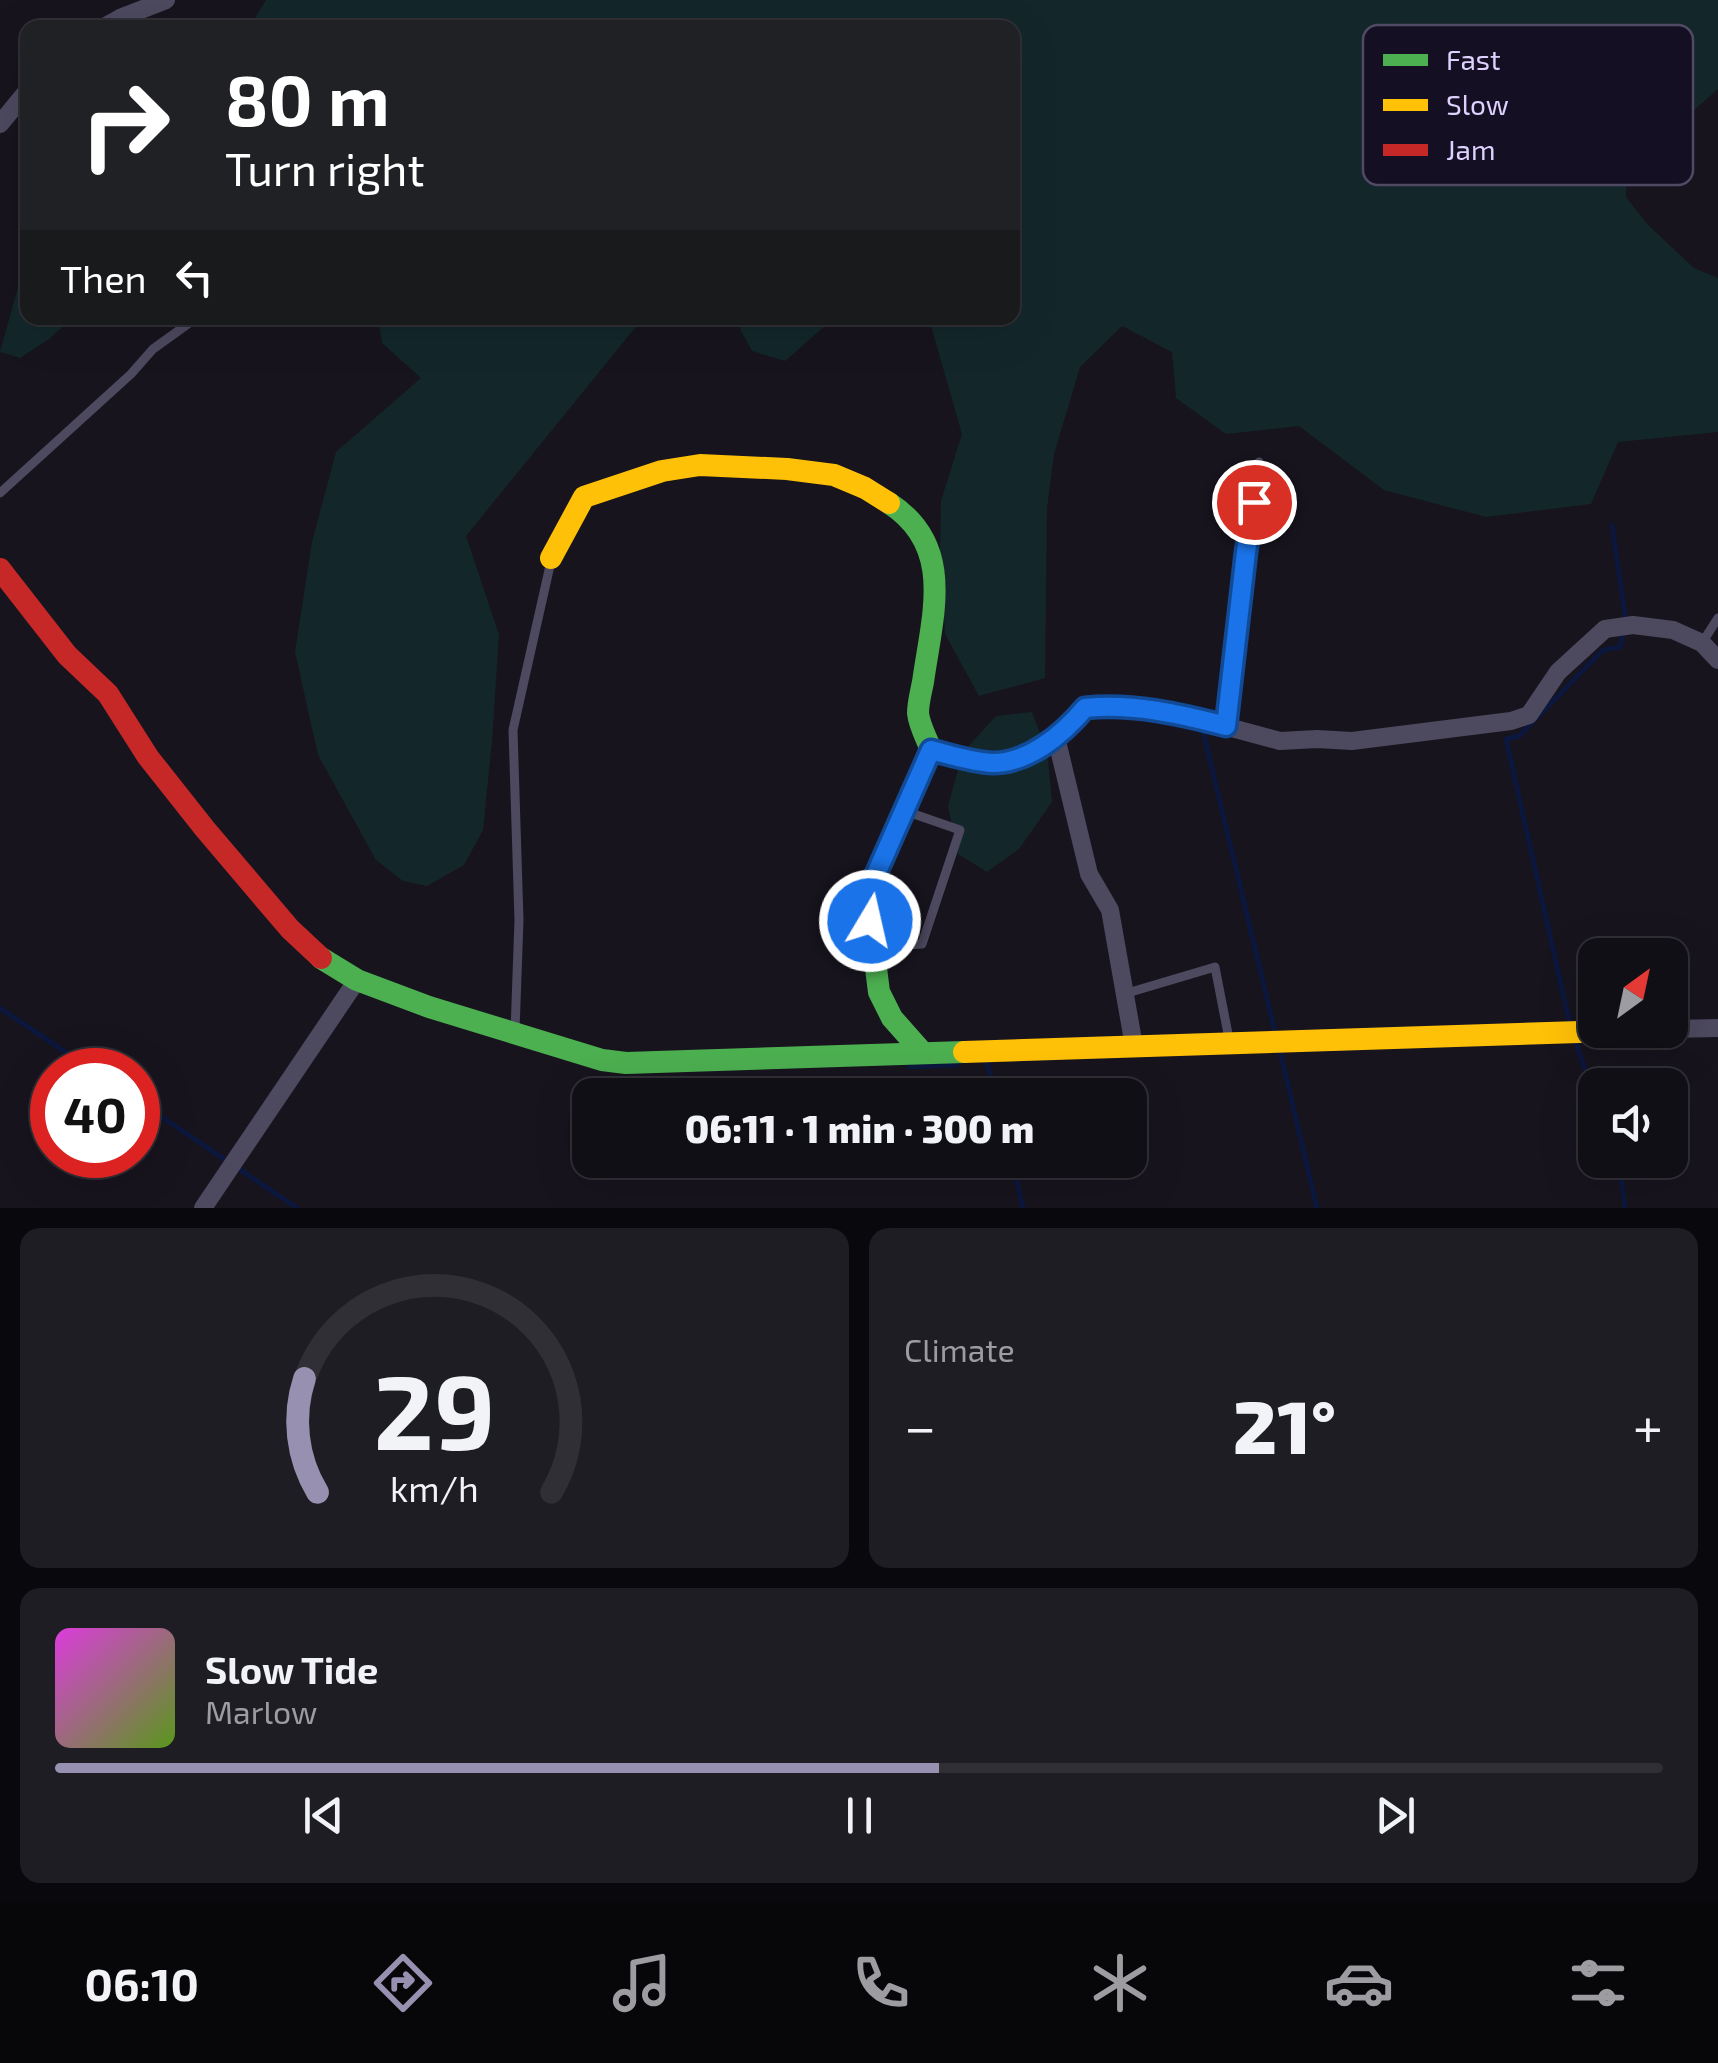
<!DOCTYPE html>
<html lang="en">
<head>
<meta charset="utf-8">
<style>
	:root { --surface:#110f16; --page:#1e1d23; --text:#f1f3f6; --muted:#9c9ca1; --line:#302f35; --accent:#9890b0 }
	body { margin:0; font-family:"Exo 2",sans-serif; background:var(--page); color:var(--text); height:100vh; display:flex; flex-direction:column; font-size:38px; white-space:nowrap }
	* { box-sizing:border-box; margin:0 }
	p { font-size:32px; color:var(--muted) }
	.icon { flex:none; width:55px; height:55px; fill:none; stroke:currentColor; stroke-width:2; stroke-linecap:round; stroke-linejoin:round }
	.map { position:relative; height:1208px; overflow:hidden }
	.sheet { display:flex; flex-direction:column; gap:20px; padding:20px; background:#09080c; flex:1 }
	.sheet>* { flex:none }
	.hud { position:absolute; left:20px; top:20px; width:1000px; height:305px; border-radius:20px; box-shadow:0 10px 40px #0002,0 0 0 2px var(--line); background:#202124; color:#fff; overflow:hidden }
	.needle { width:65px; rotate:33deg }
	.fabs { position:absolute; left:1578px; top:938px; display:grid; gap:20px }
	.fabs a { display:grid; place-items:center; width:110px; height:110px; border-radius:20px; background:var(--surface); box-shadow:0 10px 40px #0002,0 0 0 2px var(--line); font-size:50px }
	.speed { position:absolute; left:30px; top:1048px; display:flex; gap:20px; font-size:50px; font-weight:700; text-align:center }
	.speed>* { display:grid; place-content:center; width:130px; height:130px; border-radius:50%; background:var(--surface); box-shadow:0 10px 40px #0002,0 0 0 2px var(--line); line-height:1 }
	.speed .limit { border:15px solid #d22; background:#fff; color:#111 }
	.pin { position:absolute; display:grid; place-items:center; width:85px; height:85px; color:#fff; margin:-42px; border:5px solid #fff; border-radius:50%; box-shadow:0 2px 10px #0007 }
	.me { position:absolute; width:110px; margin:-55px; rotate:9deg; stroke-linejoin:round; filter:drop-shadow(0 0 8px #0008) }
	.turn { display:flex; align-items:center; gap:35px; height:210px; padding:0 40px; font-size:45px }
	.turn .icon { width:130px; height:130px; stroke-width:2.5 }
	.turn b { display:block; font-size:70px; line-height:85px }
	.then { display:flex; align-items:center; height:95px; padding:0 40px; background:#0003; gap:20px; font-size:38px }
	.big { font-size:75px; font-weight:800; line-height:1.1 }
	.sheet .tile { flex:1; display:flex; flex-direction:column; justify-content:center; gap:15px; min-width:0; padding:0 35px; border-radius:20px; background:var(--page) }
	.sheet .dial { align-items:center; gap:0 }
	.dial svg { height:260px; overflow:visible; fill:none; stroke:var(--line); stroke-width:7; stroke-linecap:round; text-anchor:middle }
	.dial text { fill:var(--text); stroke:none }
	.song { display:flex; align-items:center; gap:30px }
	.cover { width:120px; height:120px; border-radius:15px; background:linear-gradient(135deg,hsl(300 70% 55%),hsl(90 70% 35%)) }
	.played { height:10px; border-radius:5px; background:linear-gradient(90deg,var(--accent) 55%,var(--line) 55%) }
	.keys { display:flex; justify-content:space-around; direction:ltr }
	.heat { display:flex; justify-content:space-between; align-items:center; font-size:55px; direction:ltr }
	.sheet .tiles { flex:1; display:grid; gap:20px; grid-template-columns:1fr 1fr }
	.tile:last-child { grid-column:span 2 }
	.trip { position:absolute; left:572px; top:1078px; width:575px; height:100px; border-radius:20px; background:var(--surface); box-shadow:0 10px 40px #0002,0 0 0 2px var(--line); font-weight:800; line-height:100px; text-align:center }
	.menu { display:flex; height:160px; justify-content:space-around; align-items:center; background:#070609; color:var(--muted) }
	.menu .icon { width:70px; height:70px }
	.menu .on { color:var(--accent) }
	.menu b { font-size:45px; color:var(--text) }
	.map>svg:first-child { display:block }
</style>
</head>
<body>
<div class="map">
<svg width="1718" height="1208" viewBox="0 0 1718 1208">
	<rect width="100%" height="100%" fill="#17141e"/>
	<g fill="#13272b">
		<path d="M 266,0 L 1718,0 L 1718,89 L 1667,134 L 1627,177 L 1626,197 L 1647,224 L 1694,268 L 1718,278 L 1718,432 L 1618,442 L 1591,504 L 1486,517 L 1384,490 L 1299,426 L 1226,434 L 1176,398 L 1172,352 L 1122,326 L 1080,367 L 1054,454 L 1047,508 L 1045,678 L 979,696 L 945,634 L 940,552 L 941,501 L 962,434 L 931,326 L 911,318 L 1012,318 L 1012,28 L 249,28 Z"/>
		<path d="M 27,255 L 28,318 L 72,318 L 49,339 L 20,358 L 0,352 Z"/>
		<path d="M 378,318 L 643,318 L 466,536 L 499,635 L 492,741 L 483,830 L 464,865 L 427,886 L 403,881 L 376,860 L 318,755 L 295,652 L 312,542 L 336,452 L 421,378 L 382,343 Z"/>
		<path d="M 740,318 L 834,318 L 785,361 L 752,351 L 741,331 Z"/>
		<path d="M 1032,712 L 1047,752 L 1052,802 L 1019,849 L 987,872 L 958,854 L 948,806 L 963,752 L 996,716 Z"/>
	</g>
	<g fill="none" stroke-linecap="round" stroke-linejoin="round">
		<g stroke="#0c173d" stroke-width="5">
			<path d="M 1612,526 L 1626,622"/>
			<path d="M 1202,727 L 1276,1036"/>
			<path d="M 0,1008 L 92,1070"/>
			<path d="M 1570,1025 L 1506,739 L 1519,736 L 1603,650 L 1620,647 L 1623,633"/>
			<path d="M 1575,1040 L 1595,1099"/>
			<path d="M 1280,1051 L 1317,1208"/>
			<path d="M 987,1063 L 996,1095"/>
			<path d="M 909,1067 L 956,1065"/>
			<path d="M 138,1101 L 297,1208"/>
			<path d="M 1012,1160 L 1023,1208"/>
			<path d="M 1616,1160 L 1621,1178 L 1625,1208"/>
		</g>
		<g stroke="#4d495f" stroke-width="9">
			<path d="M 0,493 L 131,374 L 153,349 L 192,321"/>
			<path d="M 1702,643 L 1718,618"/>
			<path d="M 1227,725 L 1245,551 L 1259,462"/>
			<path d="M 877,947 L 922,944 L 960,830 L 908,812"/>
			<path d="M 1124,994 L 1215,967 L 1229,1039"/>
			<path d="M 515,1031 L 519,920 L 513,730 L 551,561"/>
		</g>
		<g stroke="#4d495f" stroke-width="18">
			<path d="M 102,28 L 120,18 L 166,0"/>
			<path d="M 0,124 L 28,90"/>
			<path d="M 1056,737 L 1089,874 L 1110,910 L 1134,1046"/>
			<path d="M 931,750 C 952,755 972,762 993,763 C 1029,763 1063,734 1085,708 L 1108,706 L 1180,714 L 1280,741 L 1317,739 L 1352,741 L 1511,721 L 1529,715 L 1558,672 L 1605,629 L 1633,625 L 1673,630 L 1702,643 L 1718,660"/>
			<path d="M 1670,1029 L 1718,1028"/>
			<path d="M 203,1208 L 357,980"/>
		</g>
		<g stroke="#4caf50" stroke-width="22">
			<path d="M 889,503 C 956,546 932,616 923,682 C 921,692 918,703 918,713 C 919,725 927,739 931,750 L 877,874 L 870,921 L 879,992 L 892,1018 L 923,1053"/>
			<path d="M 321,958 L 357,980 L 429,1007 L 602,1060 L 626,1063 L 964,1052"/>
		</g>
		<g stroke="#ffc107" stroke-width="22">
			<path d="M 551,558 L 584,497 L 662,471 L 700,465 L 787,469 L 834,475 L 865,488 L 889,503"/>
			<path d="M 964,1052 L 1642,1030"/>
		</g>
		<path stroke="#c62828" stroke-width="22" d="M 0,569 L 67,655 L 108,694 L 148,757 L 205,829 L 290,929 L 321,958"/>
	</g>
	<g fill="none" stroke-linecap="round" stroke-linejoin="round">
		<defs>
			<path id="route" d="M 870,921 L 876,874 L 931,750 C 951,755 972,762 993,763 C 1029,763 1063,734 1085,708 C 1132,703 1180,714 1226,726 L 1246,552 L 1254,502"/>
		</defs>
		<use href="#route" stroke="#114b97" stroke-width="25"/>
		<use href="#route" stroke="#1a73e8" stroke-width="18"/>
	</g>
	<rect x="1363" y="25" width="330" height="160" rx="15" fill="#150f23" stroke="#514a65" stroke-width="2.5"/>
	<rect x="1383" y="54" width="45" height="12" fill="#4caf50"/>
	<rect x="1383" y="99" width="45" height="12" fill="#ffc107"/>
	<rect x="1383" y="144" width="45" height="12" fill="#c62828"/>
	<g font-size="28" fill="#ddd2fe">
		<text x="1446" y="70">Fast</text>
		<text x="1446" y="115">Slow</text>
		<text x="1446" y="160">Jam</text>
	</g>
</svg>
<div class="fabs">
<a><svg class="needle" viewBox="-14 -14 28 28"><path d="M0-13l5 13h-10z" fill="#e53935"/><path d="M0 13l5-13h-10z" fill="#9c9ca1"/></svg></a>
<a><svg class="icon" aria-label="sound" viewBox="0 0 24 24"><path d="M4 9h4l5-4v14l-5-4H4zM17 9q2 3 0 6"/></svg></a>
</div>
<div class="speed"><div class="limit">40</div></div>
<div class="pin" style="left:1254px;top:502px;background:#d93025"><svg class="icon" aria-label="arrive" viewBox="0 0 24 24"><path d="M6 21V4h12l-3 4 3 4H6"/></svg></div>
<svg class="me" style="left:870px;top:921px" viewBox="-20 -20 40 40"><circle r="17" fill="#1a73e8" stroke="#fff" stroke-width="3"/><path d="M0-11L8 9 0 5-8 9z" fill="#fff"/></svg>
<div class="trip">06:11 · 1 min · 300 m</div>
<div class="hud">
<div class="turn"><svg class="icon" aria-label="right" viewBox="0 0 24 24"><path d="M7 20v-9h11M14 6l5 5-5 5"/></svg><div><b>80 m</b>Turn right</div></div>
<div class="then">Then<svg class="icon" aria-label="left" viewBox="0 0 24 24"><path d="M17 20v-9H6M10 6l-5 5 5 5"/></svg></div>
</div>
</div>
<section class="sheet">
<div class="tiles">
<div class="tile dial"><svg viewBox="0 0 100 80">
<path d="M14 69A42 42 0 1 1 86 69"/>
<path d="M14 69A42 42 0 0 1 10 34" stroke="#9890b0"/>
<text x="50" y="56" font-size="32" font-weight="700">29</text>
<text x="50" y="72" font-size="11">km/h</text>
</svg></div>
<div class="tile"><p>Climate</p>
<div class="heat"><a>−</a><b class="big">21°</b><a>+</a></div>
</div>
<div class="tile">
<div class="song"><i class="cover"></i><div><b>Slow Tide</b><p>Marlow</p></div></div>
<div class="played"></div>
<div class="keys"><svg class="icon" aria-label="previous" viewBox="0 0 24 24"><path d="M18 5L8 12l10 7zM5 5v14"/></svg><svg class="icon" aria-label="pause" viewBox="0 0 24 24"><path d="M8 5v14M16 5v14"/></svg><svg class="icon" aria-label="next" viewBox="0 0 24 24"><path d="M6 5l10 7-10 7zM19 5v14"/></svg></div>
</div>
</div>
</section>
<nav class="menu">
<b>06:10</b>
<svg class="icon on" aria-label="directions" viewBox="0 0 24 24"><path d="M12 3l9 9-9 9-9-9zM9 14v-3h6M13 9l2 2-2 2"/></svg>
<svg class="icon" aria-label="music" viewBox="0 0 24 24"><path d="M9 18V5l10-2v13"/><circle cx="6" cy="18" r="3"/><circle cx="16" cy="16" r="3"/></svg>
<svg class="icon" aria-label="phone" viewBox="0 0 24 24"><path d="M5 4h4l2 5-3 2q2 4 5 5l2-3 5 2v4C11 20 4 13 5 4z"/></svg>
<svg class="icon" aria-label="climate" viewBox="0 0 24 24"><path d="M12 3v18M4 7l16 10M4 17L20 7"/></svg>
<svg class="icon" aria-label="car" viewBox="0 0 24 24"><path d="M5 17H2v-5l4-1 3-4h7l3 4 3 1v5h-3M9 17h6M6 11h13"/><circle cx="7" cy="17" r="2"/><circle cx="17" cy="17" r="2"/></svg>
<svg class="icon" aria-label="filters" viewBox="0 0 24 24"><path d="M4 7h16M4 17h16"/><circle cx="9" cy="7" r="2"/><circle cx="15" cy="17" r="2"/></svg>
</nav>
</body>
</html>
